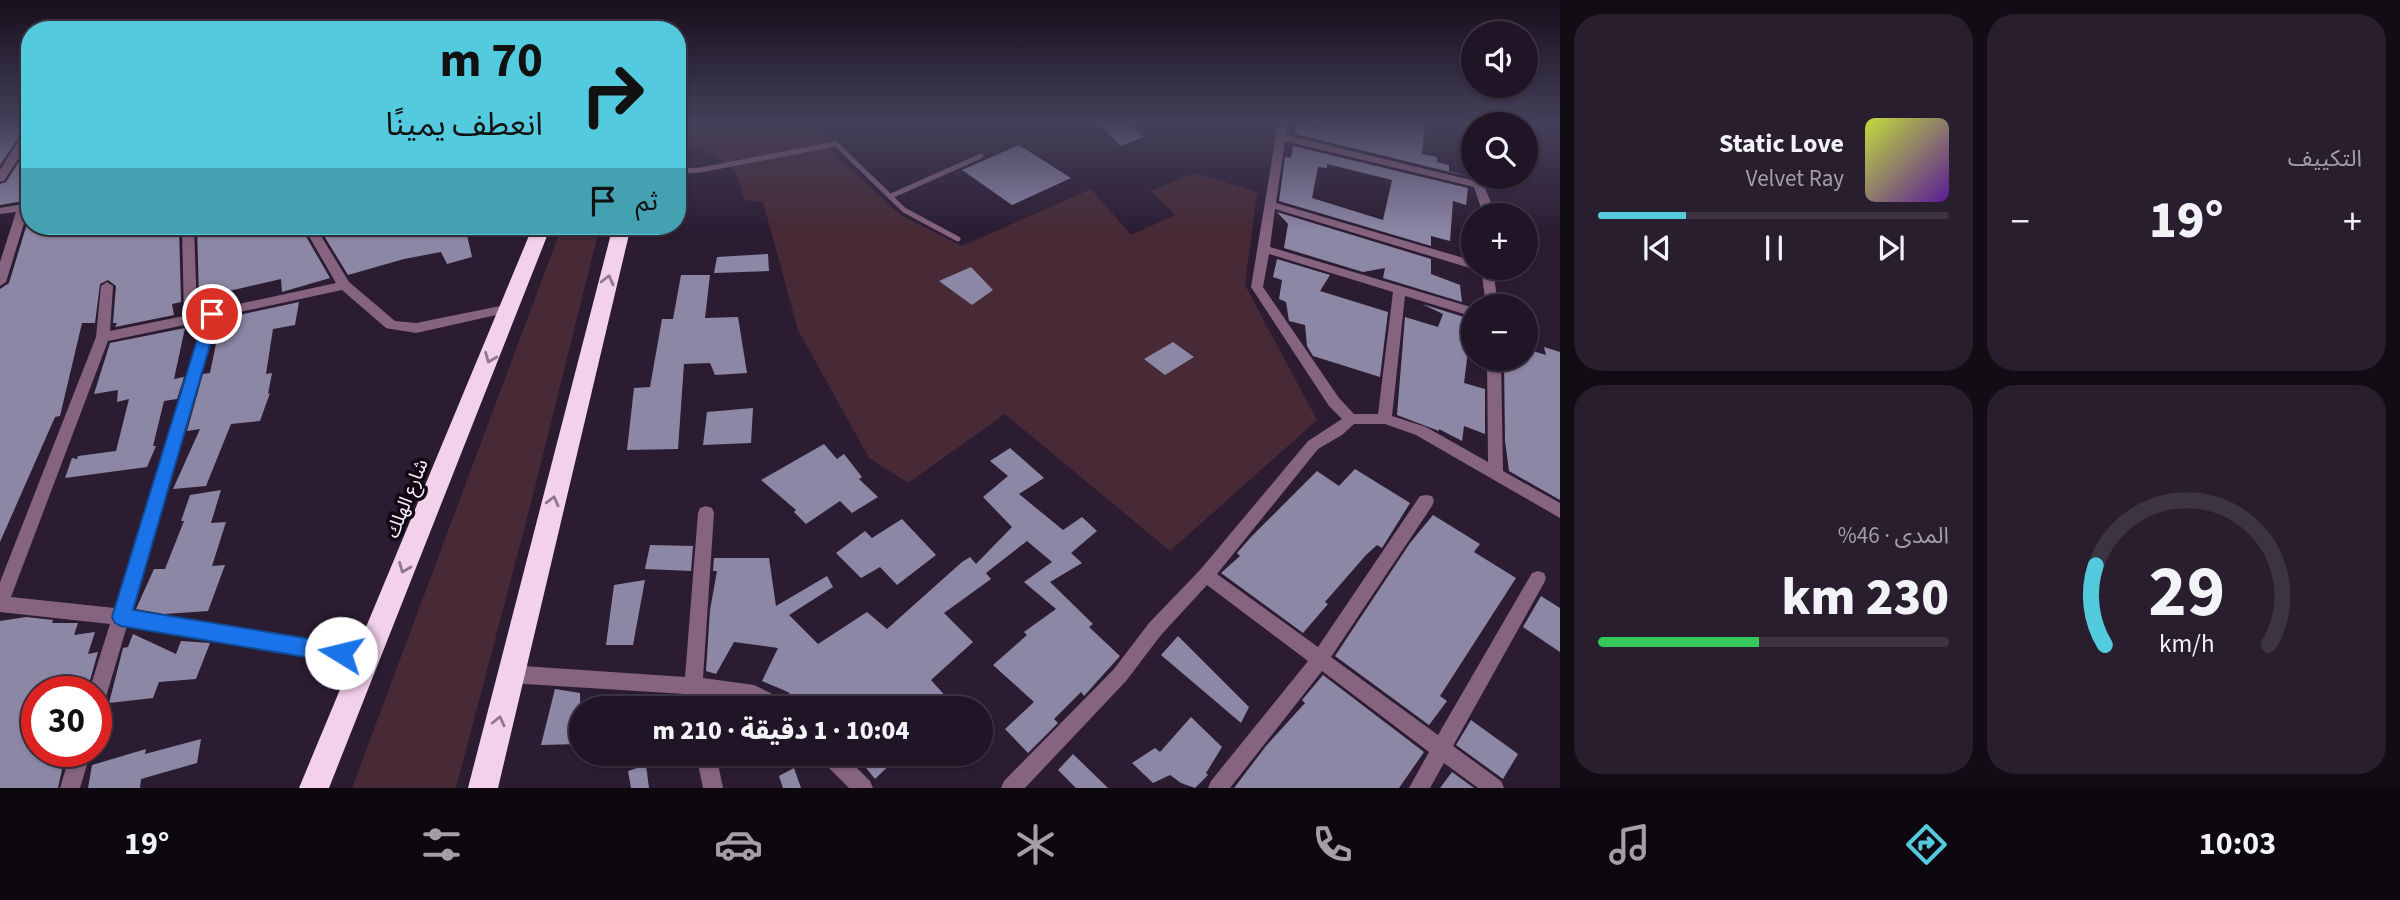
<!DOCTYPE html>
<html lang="ar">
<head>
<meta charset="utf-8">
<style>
	:root { --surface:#201526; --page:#281e2e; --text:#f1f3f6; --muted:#a29fa7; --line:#3d3443; --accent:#54cade }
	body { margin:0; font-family:"Source Sans 3","Noto Sans Arabic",sans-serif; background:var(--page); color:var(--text); direction:rtl; height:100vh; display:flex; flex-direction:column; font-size:26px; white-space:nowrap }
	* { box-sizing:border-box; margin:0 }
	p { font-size:23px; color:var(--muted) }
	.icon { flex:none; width:38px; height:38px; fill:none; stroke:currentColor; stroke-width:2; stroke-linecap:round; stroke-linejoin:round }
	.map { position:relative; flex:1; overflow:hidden; direction:ltr }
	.panel { display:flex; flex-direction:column; gap:14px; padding:14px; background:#120c15; width:840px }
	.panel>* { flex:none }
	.top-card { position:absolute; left:21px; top:21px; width:665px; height:214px; border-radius:28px; box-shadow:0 2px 5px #0004,0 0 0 2px var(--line); direction:rtl; background:#54cade; color:#111; overflow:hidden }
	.buttons { position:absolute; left:1461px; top:21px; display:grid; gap:14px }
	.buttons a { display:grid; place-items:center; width:77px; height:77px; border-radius:50%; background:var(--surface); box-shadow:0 2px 5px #0004,0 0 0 2px var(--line); font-size:35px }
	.speed { position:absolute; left:21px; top:676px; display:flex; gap:14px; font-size:35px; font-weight:700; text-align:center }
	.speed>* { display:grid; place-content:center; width:91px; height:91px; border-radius:50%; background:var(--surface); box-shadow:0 2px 5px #0004,0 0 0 2px var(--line); line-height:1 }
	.speed .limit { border:10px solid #d22; background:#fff; color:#111 }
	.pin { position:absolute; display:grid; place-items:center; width:60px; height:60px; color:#fff; margin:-30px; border:4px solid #fff; border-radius:50%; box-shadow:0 2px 7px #0007 }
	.me { position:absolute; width:77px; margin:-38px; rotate:279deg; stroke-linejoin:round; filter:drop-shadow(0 0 5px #0008) }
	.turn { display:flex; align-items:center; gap:24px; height:147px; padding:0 28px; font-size:32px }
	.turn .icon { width:91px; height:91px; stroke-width:2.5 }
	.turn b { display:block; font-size:49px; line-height:60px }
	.then { display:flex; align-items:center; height:66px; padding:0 28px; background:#0003; gap:14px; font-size:26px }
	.big { font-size:52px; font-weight:800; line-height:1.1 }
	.panel .card { flex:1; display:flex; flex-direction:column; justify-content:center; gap:10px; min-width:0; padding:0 24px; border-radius:28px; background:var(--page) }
	.panel .dial { align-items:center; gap:0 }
	.dial svg { height:182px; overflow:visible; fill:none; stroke:var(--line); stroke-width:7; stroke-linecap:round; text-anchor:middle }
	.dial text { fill:var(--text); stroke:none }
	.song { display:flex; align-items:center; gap:21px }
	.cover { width:84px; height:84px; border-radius:10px; background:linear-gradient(135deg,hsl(70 70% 55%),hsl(270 70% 35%)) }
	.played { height:7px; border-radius:4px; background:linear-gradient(90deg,var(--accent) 25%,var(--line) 25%) }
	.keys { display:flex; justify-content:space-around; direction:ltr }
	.heat { display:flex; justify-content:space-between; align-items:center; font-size:38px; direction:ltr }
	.charge { height:10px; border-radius:5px; background:linear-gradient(90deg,#34c759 46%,var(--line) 0) }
	.panel .tiles { flex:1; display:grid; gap:14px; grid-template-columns:repeat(2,1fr) }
	.trip { position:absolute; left:569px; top:696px; width:424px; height:70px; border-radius:35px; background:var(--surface); box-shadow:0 2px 5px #0004,0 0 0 2px var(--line); font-weight:800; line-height:70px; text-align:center; direction:rtl }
	.dock { display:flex; height:112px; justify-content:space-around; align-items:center; background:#0d080f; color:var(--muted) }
	.dock .icon { width:49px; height:49px }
	.dock .on { color:var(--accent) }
	.dock b { font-size:32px; color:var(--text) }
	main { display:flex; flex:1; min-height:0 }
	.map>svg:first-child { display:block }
</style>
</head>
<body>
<main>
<section class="panel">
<div class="tiles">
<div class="card"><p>التكييف</p>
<div class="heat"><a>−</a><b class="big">19°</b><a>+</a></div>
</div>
<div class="card">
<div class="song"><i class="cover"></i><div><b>Static Love</b><p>Velvet Ray</p></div></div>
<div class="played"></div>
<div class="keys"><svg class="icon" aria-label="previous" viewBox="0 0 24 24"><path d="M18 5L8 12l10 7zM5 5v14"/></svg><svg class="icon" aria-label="pause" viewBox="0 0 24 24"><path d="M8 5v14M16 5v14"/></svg><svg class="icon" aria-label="next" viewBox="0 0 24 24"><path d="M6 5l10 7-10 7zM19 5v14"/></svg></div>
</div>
<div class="card dial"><svg viewBox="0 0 100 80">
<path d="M14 69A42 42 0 1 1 86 69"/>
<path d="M14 69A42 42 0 0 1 10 34" stroke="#54cade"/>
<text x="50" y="56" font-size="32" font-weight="700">29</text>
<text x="50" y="72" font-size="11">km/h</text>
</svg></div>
<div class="card"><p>المدى · 46%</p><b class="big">230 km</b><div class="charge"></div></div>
</div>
</section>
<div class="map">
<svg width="1560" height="788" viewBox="0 0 1560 788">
	<rect width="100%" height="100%" fill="#2b1c32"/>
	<g fill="#472a35">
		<path d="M 679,123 L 813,123 L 820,128 L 835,155 L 899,214 L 962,246 L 1091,189 L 1131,235 L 1175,215 L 1151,191 L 1194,173 L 1257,192 L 1245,285 L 1317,420 L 1170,551 L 1005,414 L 908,483 L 869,458 L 798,330 L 763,202 L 745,200 L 736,173 L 717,156 L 677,138 Z"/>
		<path d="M 562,226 L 600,226 L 530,507 L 456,788 L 352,788 Z"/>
	</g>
	<g fill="#8d87a6" fill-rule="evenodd">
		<path d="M 0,123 L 28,123 L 0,165 Z"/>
		<path d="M 1098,123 L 1127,123 L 1144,137 L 1121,146 Z"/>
		<path d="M 1296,123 L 1318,128 L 1319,123 L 1332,127 L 1333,123 L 1425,125 L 1422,154 L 1437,157 L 1437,162 L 1449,165 L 1449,171 L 1470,177 L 1295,134 Z"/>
		<path d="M 1019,145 L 1071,178 L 1012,205 L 962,170 Z"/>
		<path d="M 1293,146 L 1468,188 L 1466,205 L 1453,201 L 1450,241 L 1431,236 L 1431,246 L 1279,201 L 1285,157 L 1291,158 ZM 1327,164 L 1392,180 L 1383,220 L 1312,198 L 1318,167 L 1327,168 Z"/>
		<path d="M 24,154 L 25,156 L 30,155 L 30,204 L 23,201 L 0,205 L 0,184 L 6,182 Z"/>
		<path d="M 1277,212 L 1431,259 L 1431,274 L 1460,285 L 1462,302 L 1383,278 L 1385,268 L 1363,272 L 1284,248 L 1288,224 Z"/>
		<path d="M 30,214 L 30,226 L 179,226 L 181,302 L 172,304 L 174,315 L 115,327 L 117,323 L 113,323 L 116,286 L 108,280 L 100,284 L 95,323 L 82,323 L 60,416 L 55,417 L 0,542 L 0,289 L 9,283 Z"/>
		<path d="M 197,226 L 300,226 L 330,278 L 282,292 L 281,279 L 199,298 Z"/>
		<path d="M 318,226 L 465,226 L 472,257 L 447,264 L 441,252 L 404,259 L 348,275 Z"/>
		<path d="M 768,254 L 769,271 L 714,273 L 717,257 Z"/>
		<path d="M 1277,259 L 1330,275 L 1320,291 L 1388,312 L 1380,377 L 1313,356 L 1307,346 L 1305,325 L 1289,321 L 1286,302 L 1279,299 L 1282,280 L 1273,277 Z"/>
		<path d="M 971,267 L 993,290 L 972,305 L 939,281 Z"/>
		<path d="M 681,275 L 710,275 L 705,318 L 738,317 L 747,373 L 715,375 L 710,363 L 684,364 L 678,449 L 627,450 L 634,388 L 650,387 L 662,319 L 673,319 Z"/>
		<path d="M 299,302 L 295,325 L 273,329 L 266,374 L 272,373 L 268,394 L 270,393 L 260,421 L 231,424 L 206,486 L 173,489 L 200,429 L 187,431 L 203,374 L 210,373 L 221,319 Z"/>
		<path d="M 1422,304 L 1464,317 L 1467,334 L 1470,335 L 1464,383 L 1485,389 L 1485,434 L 1464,426 L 1462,441 L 1439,429 L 1439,431 L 1397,415 L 1405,317 L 1438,327 L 1443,314 Z"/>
		<path d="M 185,328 L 174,379 L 184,377 L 177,399 L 164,401 L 153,446 L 156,446 L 147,467 L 65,478 L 72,458 L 77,459 L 78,456 L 116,451 L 129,399 L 117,402 L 118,390 L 94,394 L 110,343 Z"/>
		<path d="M 1173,342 L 1194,357 L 1165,375 L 1144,359 Z"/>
		<path d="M 1544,347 L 1560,352 L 1560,500 L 1509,471 L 1505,441 L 1504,359 L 1526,359 L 1526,349 L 1546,355 Z"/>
		<path d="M 753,408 L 751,443 L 703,445 L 707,412 Z"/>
		<path d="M 824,444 L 837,459 L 844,454 L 862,477 L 859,479 L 878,497 L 852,513 L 840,501 L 806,524 L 794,512 L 796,510 L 761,480 Z"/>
		<path d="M 1010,448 L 1044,478 L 1019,494 L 1063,530 L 1082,517 L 1097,531 L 1071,553 L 1082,563 L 1050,582 L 1093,624 L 1089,627 L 1120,656 L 1084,696 L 1081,692 L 1054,719 L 1058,723 L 1028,753 L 1005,729 L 1034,702 L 993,665 L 1027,635 L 1024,632 L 1056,609 L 1024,582 L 1052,562 L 1027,541 L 986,573 L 991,579 L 944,613 L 973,642 L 931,680 L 957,709 L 803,709 L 788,692 L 762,681 L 778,648 L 734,642 L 716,674 L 706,671 L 710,610 L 717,571 L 713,571 L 714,558 L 769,558 L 776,606 L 827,576 L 833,587 L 789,615 L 818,644 L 867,612 L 887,629 L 962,562 L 970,557 L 976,564 L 1012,527 L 983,497 L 1008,476 L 990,461 Z"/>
		<path d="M 1355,469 L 1410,503 L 1382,548 L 1377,545 L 1366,555 L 1325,602 L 1328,604 L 1303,633 L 1221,573 L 1240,556 L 1237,553 L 1251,537 L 1317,471 L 1339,486 Z"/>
		<path d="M 221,490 L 211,523 L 226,522 L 212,566 L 225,565 L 208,611 L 164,614 L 136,609 L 154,569 L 165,569 L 184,521 L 181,521 L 190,495 Z"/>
		<path d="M 1433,515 L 1480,544 L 1474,552 L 1516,578 L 1440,696 L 1447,701 L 1429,725 L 1335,656 L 1410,543 Z"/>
		<path d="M 902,519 L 936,555 L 897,585 L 880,567 L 861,578 L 836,553 L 865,531 L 872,538 Z"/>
		<path d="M 650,545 L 693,546 L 691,571 L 645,569 Z"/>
		<path d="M 645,580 L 633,645 L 606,645 L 614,585 Z"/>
		<path d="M 1541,596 L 1560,608 L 1560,652 L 1523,627 Z"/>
		<path d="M 26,617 L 53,620 L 52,623 L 78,623 L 74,635 L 95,632 L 88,654 L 98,652 L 87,691 L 37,691 L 37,751 L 66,751 L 58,788 L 0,788 L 0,621 Z"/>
		<path d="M 133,634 L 176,654 L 181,641 L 210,643 L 196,679 L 159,682 L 153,698 L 109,703 L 123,648 L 128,647 Z"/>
		<path d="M 1178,636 L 1249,707 L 1241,723 L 1161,655 Z"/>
		<path d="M 1323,675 L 1424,752 L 1399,788 L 1234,788 L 1266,746 L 1305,703 L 1302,700 Z"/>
		<path d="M 555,689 L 580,693 L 581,744 L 541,745 Z"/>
		<path d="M 1191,717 L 1222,747 L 1206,773 L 1208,775 L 1195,788 L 1181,783 L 1170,775 L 1153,783 L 1132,763 L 1155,748 L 1160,752 Z"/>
		<path d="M 1471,720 L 1518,754 L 1503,779 L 1456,745 Z"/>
		<path d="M 201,739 L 197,763 L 141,779 L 140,788 L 88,788 L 92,765 L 146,749 L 145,754 Z"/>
		<path d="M 855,754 L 901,754 L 875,779 Z"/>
		<path d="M 1073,754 L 1108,788 L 1076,788 L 1058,770 Z"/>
		<path d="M 646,765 L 649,788 L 631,788 L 628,771 Z"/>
		<path d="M 794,768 L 801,788 L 783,788 L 779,776 Z"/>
		<path d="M 1452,772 L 1474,788 L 1440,788 Z"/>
	</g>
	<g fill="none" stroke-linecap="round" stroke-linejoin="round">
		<g stroke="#86637e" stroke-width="5">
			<path d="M 677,171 L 700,170 L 836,144 L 904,210 L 958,239"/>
			<path d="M 891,196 L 981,156"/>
		</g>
		<g fill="#86637e" fill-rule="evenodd">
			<path d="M 1278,123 L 1288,123 L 1286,135 L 1483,183 L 1492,205 L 1492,215 L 1480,215 L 1480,205 L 1474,187 L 1285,141 L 1276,203 L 1474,261 L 1474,268 L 1478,268 L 1470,268 L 1275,209 L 1270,247 L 1474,308 L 1474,317 L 1405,296 L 1392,416 L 1426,427 L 1488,462 L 1487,359 L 1501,359 L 1503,471 L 1560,503 L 1560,518 L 1416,435 L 1385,424 L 1354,424 L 1342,435 L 1318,449 L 1217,574 L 1318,647 L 1420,496 L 1426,495 L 1432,496 L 1434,501 L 1432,506 L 1331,657 L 1438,735 L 1532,573 L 1538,571 L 1544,573 L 1546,578 L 1544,583 L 1453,746 L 1501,781 L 1504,788 L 1478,788 L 1444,763 L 1430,788 L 1409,788 L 1429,752 L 1322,671 L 1230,788 L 1208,788 L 1211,781 L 1308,661 L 1207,585 L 1161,635 L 1126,681 L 1025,788 L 1001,788 L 1004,781 L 1114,669 L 1149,623 L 1200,570 L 1308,441 L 1342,419 L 1329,406 L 1251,287 ZM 1269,254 L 1393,292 L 1378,414 L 1354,414 L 1339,398 L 1263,287 Z"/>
			<path d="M 30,128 L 30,140 L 4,181 L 0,182 L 0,170 L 26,129 Z"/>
			<path d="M 23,204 L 29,207 L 6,282 L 0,286 L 0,262 L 16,212 L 0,214 L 0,208 Z"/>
			<path d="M 182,226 L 194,226 L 197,313 L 336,283 L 303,226 L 315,226 L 349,282 L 395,321 L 416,323 L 510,304 L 516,308 L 510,312 L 416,333 L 391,329 L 386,328 L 342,290 L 217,317 L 131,611 L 368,650 L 374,652 L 377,658 L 374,664 L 368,666 L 127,626 L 105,700 L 103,706 L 96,709 L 96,691 L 89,691 L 110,624 L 0,612 L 0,582 L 96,337 L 101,286 L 107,282 L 113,286 L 110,331 L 184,316 ZM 204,321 L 115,608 L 11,597 L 108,341 Z"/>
			<path d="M 1481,268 L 1493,268 L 1498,306 L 1486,306 Z"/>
			<path d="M 706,506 L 712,508 L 714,513 L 703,678 L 754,685 L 789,702 L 791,709 L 763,709 L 752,703 L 704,696 L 706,709 L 688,709 L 685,694 L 509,683 L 503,680 L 500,674 L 503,668 L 509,665 L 685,677 L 698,513 L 700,508 Z"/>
			<path d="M 71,751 L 91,751 L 80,788 L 60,788 Z"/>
			<path d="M 696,754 L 716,754 L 723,788 L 703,788 Z"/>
			<path d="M 819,754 L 843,754 L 870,781 L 873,788 L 849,788 L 822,761 Z"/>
		</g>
		<g fill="#f4d1eb" fill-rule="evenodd">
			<path d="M 533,226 L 551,226 L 329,788 L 299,788 Z"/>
			<path d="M 613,226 L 631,226 L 498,788 L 468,788 Z"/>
		</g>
	</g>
	<defs><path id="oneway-chevron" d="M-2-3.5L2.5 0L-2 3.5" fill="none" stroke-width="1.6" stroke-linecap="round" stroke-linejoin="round" transform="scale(1.75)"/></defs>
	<g stroke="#8d778a">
		<use href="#oneway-chevron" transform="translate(608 280) rotate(-76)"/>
		<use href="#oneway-chevron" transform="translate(490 358) rotate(112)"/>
		<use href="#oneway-chevron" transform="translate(553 501) rotate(-76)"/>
		<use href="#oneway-chevron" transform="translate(404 568) rotate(112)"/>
		<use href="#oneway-chevron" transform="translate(499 721) rotate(-77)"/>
	</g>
	<linearGradient id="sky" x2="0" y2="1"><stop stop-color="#180f1c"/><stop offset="0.53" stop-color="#44405a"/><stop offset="1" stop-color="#44405a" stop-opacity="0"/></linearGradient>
	<rect width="1560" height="233" fill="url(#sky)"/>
	<path fill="#1a73e8" stroke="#114b97" stroke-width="2" d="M 212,309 L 219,314 L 133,610 L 341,644 L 348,647 L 351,653 L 348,660 L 341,663 L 121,626 L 115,623 L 112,617 L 205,314 Z"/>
	<g text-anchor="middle" stroke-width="7" stroke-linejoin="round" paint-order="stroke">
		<g font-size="19" fill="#f8eefd" stroke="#100913">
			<text transform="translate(406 498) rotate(-68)" y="7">شارع الهلك</text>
		</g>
	</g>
</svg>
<div class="buttons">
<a><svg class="icon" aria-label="sound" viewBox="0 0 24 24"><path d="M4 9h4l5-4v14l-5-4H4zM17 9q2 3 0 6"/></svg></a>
<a><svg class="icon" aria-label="search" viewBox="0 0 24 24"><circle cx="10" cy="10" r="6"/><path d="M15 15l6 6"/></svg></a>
<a>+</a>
<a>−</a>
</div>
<div class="speed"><div class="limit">30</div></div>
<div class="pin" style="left:212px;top:314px;background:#d93025"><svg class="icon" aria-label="arrive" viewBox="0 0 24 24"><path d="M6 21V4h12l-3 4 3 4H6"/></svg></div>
<svg class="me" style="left:341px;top:653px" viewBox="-20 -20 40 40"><circle r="19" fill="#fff"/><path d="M0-13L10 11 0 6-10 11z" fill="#1a73e8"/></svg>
<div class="trip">10:04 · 1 دقيقة · 210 m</div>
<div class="top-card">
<div class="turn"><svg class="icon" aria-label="right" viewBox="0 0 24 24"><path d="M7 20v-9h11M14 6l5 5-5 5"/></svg><div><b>70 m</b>انعطف يمينًا</div></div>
<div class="then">ثم<svg class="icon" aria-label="arrive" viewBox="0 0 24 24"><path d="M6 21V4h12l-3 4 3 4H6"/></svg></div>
</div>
</div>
</main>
<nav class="dock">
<b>10:03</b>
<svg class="icon on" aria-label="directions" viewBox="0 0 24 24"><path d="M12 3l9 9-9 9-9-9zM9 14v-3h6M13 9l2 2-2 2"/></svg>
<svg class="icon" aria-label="music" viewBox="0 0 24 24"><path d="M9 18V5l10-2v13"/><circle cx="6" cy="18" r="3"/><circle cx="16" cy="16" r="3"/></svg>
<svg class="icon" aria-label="phone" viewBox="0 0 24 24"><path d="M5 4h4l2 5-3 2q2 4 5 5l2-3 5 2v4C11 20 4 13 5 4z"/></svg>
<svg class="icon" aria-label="climate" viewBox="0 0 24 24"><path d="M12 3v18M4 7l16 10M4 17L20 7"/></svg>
<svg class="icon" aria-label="car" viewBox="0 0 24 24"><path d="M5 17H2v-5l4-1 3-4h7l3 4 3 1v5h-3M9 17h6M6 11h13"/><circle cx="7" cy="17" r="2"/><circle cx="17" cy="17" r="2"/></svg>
<svg class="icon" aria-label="filters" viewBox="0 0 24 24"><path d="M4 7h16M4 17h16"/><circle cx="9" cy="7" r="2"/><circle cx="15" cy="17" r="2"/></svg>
<b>19°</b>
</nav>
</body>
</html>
